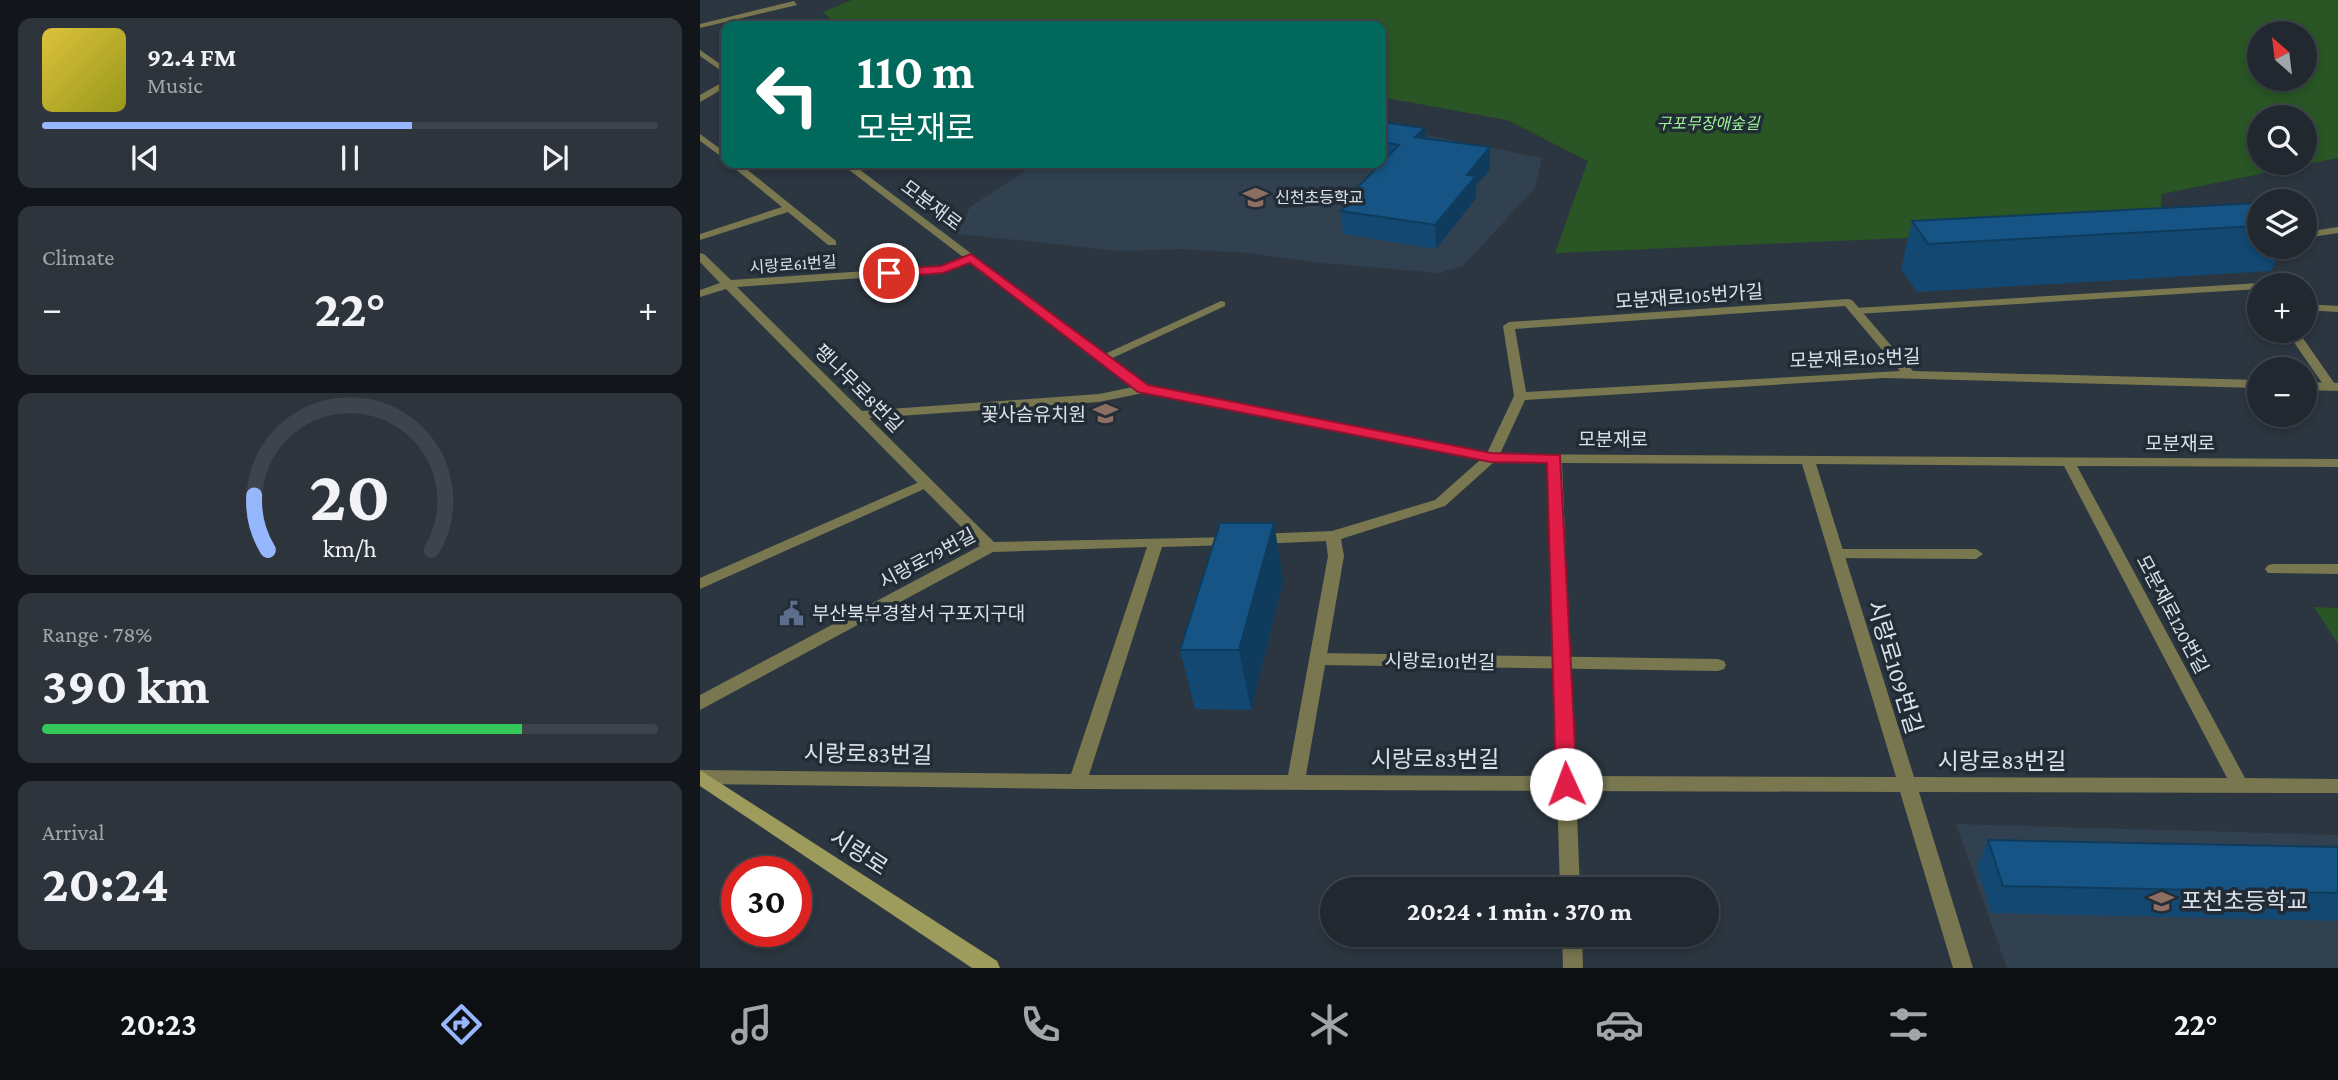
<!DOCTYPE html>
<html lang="en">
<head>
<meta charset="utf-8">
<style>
	:root { --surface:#212830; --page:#2d343c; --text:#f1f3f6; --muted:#a2a6ab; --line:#3e444c; --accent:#96b6fd }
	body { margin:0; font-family:"Crimson Pro","Noto Sans KR",serif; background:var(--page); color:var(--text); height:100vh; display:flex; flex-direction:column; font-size:26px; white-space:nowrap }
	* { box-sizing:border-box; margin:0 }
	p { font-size:23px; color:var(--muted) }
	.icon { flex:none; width:38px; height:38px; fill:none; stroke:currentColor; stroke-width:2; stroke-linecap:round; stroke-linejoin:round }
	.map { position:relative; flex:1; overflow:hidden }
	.drawer { display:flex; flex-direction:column; gap:18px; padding:18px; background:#12161a; width:700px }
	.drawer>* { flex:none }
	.top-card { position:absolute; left:21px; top:21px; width:665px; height:147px; border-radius:14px; box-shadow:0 4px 10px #0003,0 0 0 2px var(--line); background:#00695c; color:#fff; overflow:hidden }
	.needle { width:46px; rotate:332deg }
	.controls { position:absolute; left:1547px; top:21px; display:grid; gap:14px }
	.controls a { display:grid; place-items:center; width:70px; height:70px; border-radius:50%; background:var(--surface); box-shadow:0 4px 10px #0003,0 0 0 2px var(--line); font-size:35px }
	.speed { position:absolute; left:21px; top:856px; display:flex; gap:14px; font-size:35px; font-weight:700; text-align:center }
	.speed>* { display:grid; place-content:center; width:91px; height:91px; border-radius:50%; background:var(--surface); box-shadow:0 4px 10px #0003,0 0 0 2px var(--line); line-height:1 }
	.speed .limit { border:10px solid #d22; background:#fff; color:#111 }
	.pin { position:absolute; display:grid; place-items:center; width:60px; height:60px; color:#fff; margin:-30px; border:4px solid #fff; border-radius:50%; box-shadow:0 2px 7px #0007 }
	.me { position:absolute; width:77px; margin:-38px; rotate:358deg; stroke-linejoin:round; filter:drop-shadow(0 0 5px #0008) }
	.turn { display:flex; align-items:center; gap:24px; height:147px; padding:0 21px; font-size:32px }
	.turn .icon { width:91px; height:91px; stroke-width:2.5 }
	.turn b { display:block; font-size:49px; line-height:60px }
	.big { font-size:52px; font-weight:700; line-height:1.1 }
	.drawer .tile { flex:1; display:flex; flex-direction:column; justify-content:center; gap:10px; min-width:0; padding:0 24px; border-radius:14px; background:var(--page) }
	.drawer .dial { align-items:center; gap:0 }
	.dial svg { height:182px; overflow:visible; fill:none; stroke:var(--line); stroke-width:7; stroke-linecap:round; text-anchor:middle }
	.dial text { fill:var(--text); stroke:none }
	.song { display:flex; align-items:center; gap:21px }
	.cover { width:84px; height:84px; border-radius:10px; background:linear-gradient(135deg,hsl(50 70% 55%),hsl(60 70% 35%)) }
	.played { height:7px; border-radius:4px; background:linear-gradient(90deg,var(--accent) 60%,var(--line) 60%) }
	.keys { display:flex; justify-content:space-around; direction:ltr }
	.heat { display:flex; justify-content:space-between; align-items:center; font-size:38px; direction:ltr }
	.charge { height:10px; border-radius:5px; background:linear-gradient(90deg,#34c759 78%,var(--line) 0) }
	.trip { position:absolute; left:620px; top:877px; width:399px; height:70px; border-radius:35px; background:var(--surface); box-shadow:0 4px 10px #0003,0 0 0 2px var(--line); font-weight:700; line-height:70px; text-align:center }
	.dock { display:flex; height:112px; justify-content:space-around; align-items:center; background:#0d1013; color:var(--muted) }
	.dock .icon { width:49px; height:49px }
	.dock .on { color:var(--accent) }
	.dock b { font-size:32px; color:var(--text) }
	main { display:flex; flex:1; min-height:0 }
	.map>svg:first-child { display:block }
</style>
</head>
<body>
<main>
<section class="drawer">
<div class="tile">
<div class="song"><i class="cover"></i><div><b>92.4 FM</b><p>Music</p></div></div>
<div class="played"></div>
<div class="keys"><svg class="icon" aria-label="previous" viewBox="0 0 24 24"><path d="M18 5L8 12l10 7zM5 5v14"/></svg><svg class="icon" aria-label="pause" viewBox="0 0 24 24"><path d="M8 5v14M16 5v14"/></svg><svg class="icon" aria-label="next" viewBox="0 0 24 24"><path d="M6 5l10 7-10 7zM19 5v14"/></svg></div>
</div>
<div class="tile"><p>Climate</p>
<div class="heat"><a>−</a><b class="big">22°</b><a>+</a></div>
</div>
<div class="tile dial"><svg viewBox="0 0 100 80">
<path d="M14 69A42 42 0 1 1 86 69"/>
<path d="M14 69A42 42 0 0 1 8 45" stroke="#96b6fd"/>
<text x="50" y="56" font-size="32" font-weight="700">20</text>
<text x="50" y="72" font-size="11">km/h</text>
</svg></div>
<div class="tile"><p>Range · 78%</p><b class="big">390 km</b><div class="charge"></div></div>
<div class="tile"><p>Arrival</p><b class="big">20:24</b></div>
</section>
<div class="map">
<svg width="1638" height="968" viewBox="0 0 1638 968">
	<rect width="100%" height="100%" fill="#2c3640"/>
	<g fill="#314150">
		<path d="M 681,126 L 842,158 L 835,188 L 763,266 L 739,273 L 612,262 L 548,253 L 481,249 L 421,251 L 257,234 L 270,207 L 337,163 L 681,163 Z"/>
		<path d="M 1256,824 L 1638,835 L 1638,968 L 1307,968 Z"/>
	</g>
	<g fill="#295624" fill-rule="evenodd">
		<path d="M 152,0 L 1638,0 L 1638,158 L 1461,194 L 1462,227 L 855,253 L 888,161 L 807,120 L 681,97 L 681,26 L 138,26 L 123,12 ZM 1559,33 L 1605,33 L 1605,79 L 1559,79 ZM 1559,117 L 1605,117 L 1605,163 L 1559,163 Z"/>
		<path d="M 1614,607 L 1638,608 L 1638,644 Z"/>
	</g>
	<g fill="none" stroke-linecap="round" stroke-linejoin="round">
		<g fill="#787750" fill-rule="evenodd">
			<path d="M 0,134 L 26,153 L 26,160 L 0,141 Z"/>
			<path d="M 28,163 L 39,163 L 136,241 L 136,245 L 128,245 L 88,212 L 0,240 L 0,234 L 82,207 Z"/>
			<path d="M 1638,227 L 1638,233 L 1605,238 L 1605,232 Z"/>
			<path d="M 1574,282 L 1580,285 L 1566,285 L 1568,283 Z"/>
			<path d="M 1559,283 L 1564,285 L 1559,285 L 1559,289 L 1156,314 L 1150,311 L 1156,308 Z"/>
			<path d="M 521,301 L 525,302 L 525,306 L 406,361 L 402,362 L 396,358 Z"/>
			<path d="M 1605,304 L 1638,306 L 1638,312 L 1605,310 Z"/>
			<path d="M 1586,331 L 1598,331 L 1637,387 L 1635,390 L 1627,390 Z"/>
			<path d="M 226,479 L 233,483 L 231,486 L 0,589 L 0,578 Z"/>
			<path d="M 1137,549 L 1276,549 L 1283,554 L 1276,559 L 1132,558 L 1130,554 L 1132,550 Z"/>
			<path d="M 1573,564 L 1638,564 L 1638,574 L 1568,573 L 1565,569 L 1568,565 Z"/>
			<path d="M 618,653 L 1018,659 L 1024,661 L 1026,665 L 1024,669 L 1018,671 L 618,665 L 612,663 L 610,659 L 612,655 Z"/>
		</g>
		<g fill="#787750" fill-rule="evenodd">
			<path d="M 94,1 L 97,5 L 0,28 L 0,24 Z"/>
			<path d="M 0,50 L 26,68 L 26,74 L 0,56 Z"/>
			<path d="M 23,82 L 26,82 L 26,87 L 0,102 L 0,95 Z"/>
			<path d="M 140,163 L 151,163 L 447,386 L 787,453 L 814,396 L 803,326 L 809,322 L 1148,299 L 1152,300 L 1213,371 L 1559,380 L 1559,388 L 1185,378 L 825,400 L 800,454 L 1638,459 L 1638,467 L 1377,466 L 1545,778 L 1638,779 L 1638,793 L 1219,792 L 1273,968 L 1253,968 L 1200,792 L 876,791 L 880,889 L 860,889 L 857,791 L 378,789 L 0,784 L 0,770 L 371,774 L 447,547 L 293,552 L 0,710 L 0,695 L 280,546 L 26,289 L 0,297 L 0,290 L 20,283 L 0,262 L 0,253 L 4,254 L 31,280 L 241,266 L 263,257 ZM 269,262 L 433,387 L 399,394 L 162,411 L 37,287 L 243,272 ZM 1145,306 L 1200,371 L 826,392 L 815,329 ZM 443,393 L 780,460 L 735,500 L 632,531 L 559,534 L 552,539 L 559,544 L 626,541 L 628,556 L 588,775 L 389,775 L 462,547 L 531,545 L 538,540 L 536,537 L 294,542 L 169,418 L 399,402 ZM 794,462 L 848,463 L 857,776 L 606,775 L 644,556 L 641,539 L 745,506 ZM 862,463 L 1102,464 L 1196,777 L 875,776 ZM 1116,464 L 1364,466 L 1527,778 L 1214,777 Z"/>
			<path d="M 1605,382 L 1638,383 L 1638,391 L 1605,390 Z"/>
			<path d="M 862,934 L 882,934 L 883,968 L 863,968 Z"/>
		</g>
		<path fill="#9d9c5c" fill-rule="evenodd" d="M 0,770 L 297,961 L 300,968 L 272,968 L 0,786 Z"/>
	</g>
	<g fill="#124872">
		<path d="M 681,122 L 725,139 L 790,147 L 790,169 L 776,186 L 776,198 L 736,249 L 643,234 L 641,211 L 649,202 L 649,196 L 681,164 L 675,163 L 681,163 Z"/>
		<path d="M 1559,203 L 1559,247 L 1582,247 L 1571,271 L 1217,292 L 1201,269 L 1212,221 Z"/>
		<path d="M 574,523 L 583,582 L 551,710 L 495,709 L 480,650 Z"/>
		<path d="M 1288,840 L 1638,847 L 1638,921 L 1291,913 L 1277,867 Z"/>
	</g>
	<g fill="#0f3b5c">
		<path d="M 725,128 L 726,149 L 715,137 Z"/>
		<path d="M 790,147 L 790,169 L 776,186 L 776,198 L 736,249 L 735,225 L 767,175 Z"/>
		<path d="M 574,523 L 583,582 L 551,710 L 539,650 Z"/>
	</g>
	<g fill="#155484" stroke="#0f3b5c" stroke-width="2">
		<path d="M 681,122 L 725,128 L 715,137 L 790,147 L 767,175 L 776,176 L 735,225 L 641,211 L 655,197 L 649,196 L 699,145 L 681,142 Z"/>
		<path d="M 1559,203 L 1559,226 L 1228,244 L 1212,221 Z"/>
		<path d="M 520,523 L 574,523 L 539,650 L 480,650 Z"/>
		<path d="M 1288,840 L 1638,847 L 1638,893 L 1303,886 Z"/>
	</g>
	<path fill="#e11d48" stroke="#92132f" stroke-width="2" d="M 271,254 L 448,385 L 791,453 L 860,455 L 877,784 L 874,790 L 866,792 L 859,790 L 856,784 L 847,463 L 791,462 L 438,392 L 270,263 L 243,273 L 189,277 L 183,273 L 189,269 L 241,266 Z"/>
	<defs>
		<symbol id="school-bare" viewBox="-9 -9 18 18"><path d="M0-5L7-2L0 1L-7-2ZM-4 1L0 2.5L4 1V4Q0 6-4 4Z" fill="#8d6e63" stroke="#222c36" stroke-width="2.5" paint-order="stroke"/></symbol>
		<symbol id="civic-bare" viewBox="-9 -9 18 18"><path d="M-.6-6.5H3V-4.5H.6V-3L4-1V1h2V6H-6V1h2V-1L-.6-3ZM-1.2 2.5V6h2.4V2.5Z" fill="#5c6f8a" stroke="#222c36" stroke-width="2.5" paint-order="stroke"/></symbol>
	</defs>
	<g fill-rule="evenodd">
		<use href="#school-bare" x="538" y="180" width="35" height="35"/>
		<use href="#school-bare" x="388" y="396" width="35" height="35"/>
		<use href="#civic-bare" x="74" y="596" width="35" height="35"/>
		<use href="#school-bare" x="1444" y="884" width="35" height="35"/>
	</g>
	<g text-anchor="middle" stroke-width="7" stroke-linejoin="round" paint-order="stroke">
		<g font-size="16" font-style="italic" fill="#9ef592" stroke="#222c36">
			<text x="1008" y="129">구포무장애숲길</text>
		</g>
		<g font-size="16" fill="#dbe1e8" stroke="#222c36" text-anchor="start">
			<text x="575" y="203">신천초등학교</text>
		</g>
		<g font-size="16" fill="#dbe1e8" stroke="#222c36">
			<text transform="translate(93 264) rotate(-4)" y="6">시랑로61번길</text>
		</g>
		<g font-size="19" fill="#dbe1e8" stroke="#222c36">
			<text transform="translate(232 205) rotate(37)" y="7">모분재로</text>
			<text transform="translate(989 296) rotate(-4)" y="7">모분재로105번가길</text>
			<text transform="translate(1155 358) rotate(-2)" y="7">모분재로105번길</text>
			<text transform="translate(159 388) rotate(45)" y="7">팽나무로8번길</text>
			<text x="913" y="446">모분재로</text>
			<text x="1480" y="450">모분재로</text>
			<text transform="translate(227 558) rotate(-28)" y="7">시랑로79번길</text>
			<text transform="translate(1473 614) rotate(62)" y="7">모분재로120번길</text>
			<text transform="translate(740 661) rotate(1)" y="7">시랑로101번길</text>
		</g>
		<g font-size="19" fill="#dbe1e8" stroke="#222c36" text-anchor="end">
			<text x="386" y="421">꽃사슴유치원</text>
			<text x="112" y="620" text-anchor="start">부산북부경찰서 구포지구대</text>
		</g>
		<g font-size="23" fill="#dbe1e8" stroke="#222c36">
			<text transform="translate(1195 667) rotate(73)" y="8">시랑로109번길</text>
			<text transform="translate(168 754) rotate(1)" y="8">시랑로83번길</text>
			<text x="735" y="767">시랑로83번길</text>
			<text x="1302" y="769">시랑로83번길</text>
			<text transform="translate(159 852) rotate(33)" y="8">시랑로</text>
		</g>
		<g font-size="23" fill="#dbe1e8" stroke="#222c36" text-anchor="start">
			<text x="1481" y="909">포천초등학교</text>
		</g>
	</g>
</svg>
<div class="controls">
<a><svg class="needle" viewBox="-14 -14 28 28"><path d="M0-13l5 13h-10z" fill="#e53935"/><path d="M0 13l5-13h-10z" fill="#a2a6ab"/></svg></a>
<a><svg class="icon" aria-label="search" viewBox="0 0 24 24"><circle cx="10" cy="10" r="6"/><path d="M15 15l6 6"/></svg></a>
<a><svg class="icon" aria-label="layers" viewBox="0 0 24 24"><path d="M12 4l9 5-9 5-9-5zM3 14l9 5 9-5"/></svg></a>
<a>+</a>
<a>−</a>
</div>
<div class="speed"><div class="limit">30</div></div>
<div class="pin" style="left:189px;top:273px;background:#d93025"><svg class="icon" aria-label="arrive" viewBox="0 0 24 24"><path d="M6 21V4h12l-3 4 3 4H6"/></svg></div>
<svg class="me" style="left:866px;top:784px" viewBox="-20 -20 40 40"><circle r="19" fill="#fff"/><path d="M0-13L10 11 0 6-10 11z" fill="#e11d48"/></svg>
<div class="trip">20:24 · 1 min · 370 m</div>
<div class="top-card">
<div class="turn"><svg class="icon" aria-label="left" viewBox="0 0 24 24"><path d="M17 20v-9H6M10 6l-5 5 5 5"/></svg><div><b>110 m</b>모분재로</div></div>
</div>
</div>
</main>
<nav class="dock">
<b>20:23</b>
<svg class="icon on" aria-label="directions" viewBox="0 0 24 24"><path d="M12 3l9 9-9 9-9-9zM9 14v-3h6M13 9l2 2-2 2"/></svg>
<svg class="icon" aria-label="music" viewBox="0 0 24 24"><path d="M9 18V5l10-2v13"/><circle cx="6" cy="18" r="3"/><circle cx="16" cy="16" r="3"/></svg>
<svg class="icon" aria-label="phone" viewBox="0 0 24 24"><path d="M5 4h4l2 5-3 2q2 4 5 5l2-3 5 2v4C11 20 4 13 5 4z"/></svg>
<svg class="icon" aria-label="climate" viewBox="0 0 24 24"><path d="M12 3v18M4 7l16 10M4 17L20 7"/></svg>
<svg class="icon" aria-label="car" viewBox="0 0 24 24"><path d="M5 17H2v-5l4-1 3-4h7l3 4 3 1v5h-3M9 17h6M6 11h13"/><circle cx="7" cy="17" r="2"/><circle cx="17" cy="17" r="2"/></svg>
<svg class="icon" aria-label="filters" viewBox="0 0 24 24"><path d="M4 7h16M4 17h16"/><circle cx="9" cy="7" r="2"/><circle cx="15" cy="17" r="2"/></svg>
<b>22°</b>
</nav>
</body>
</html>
